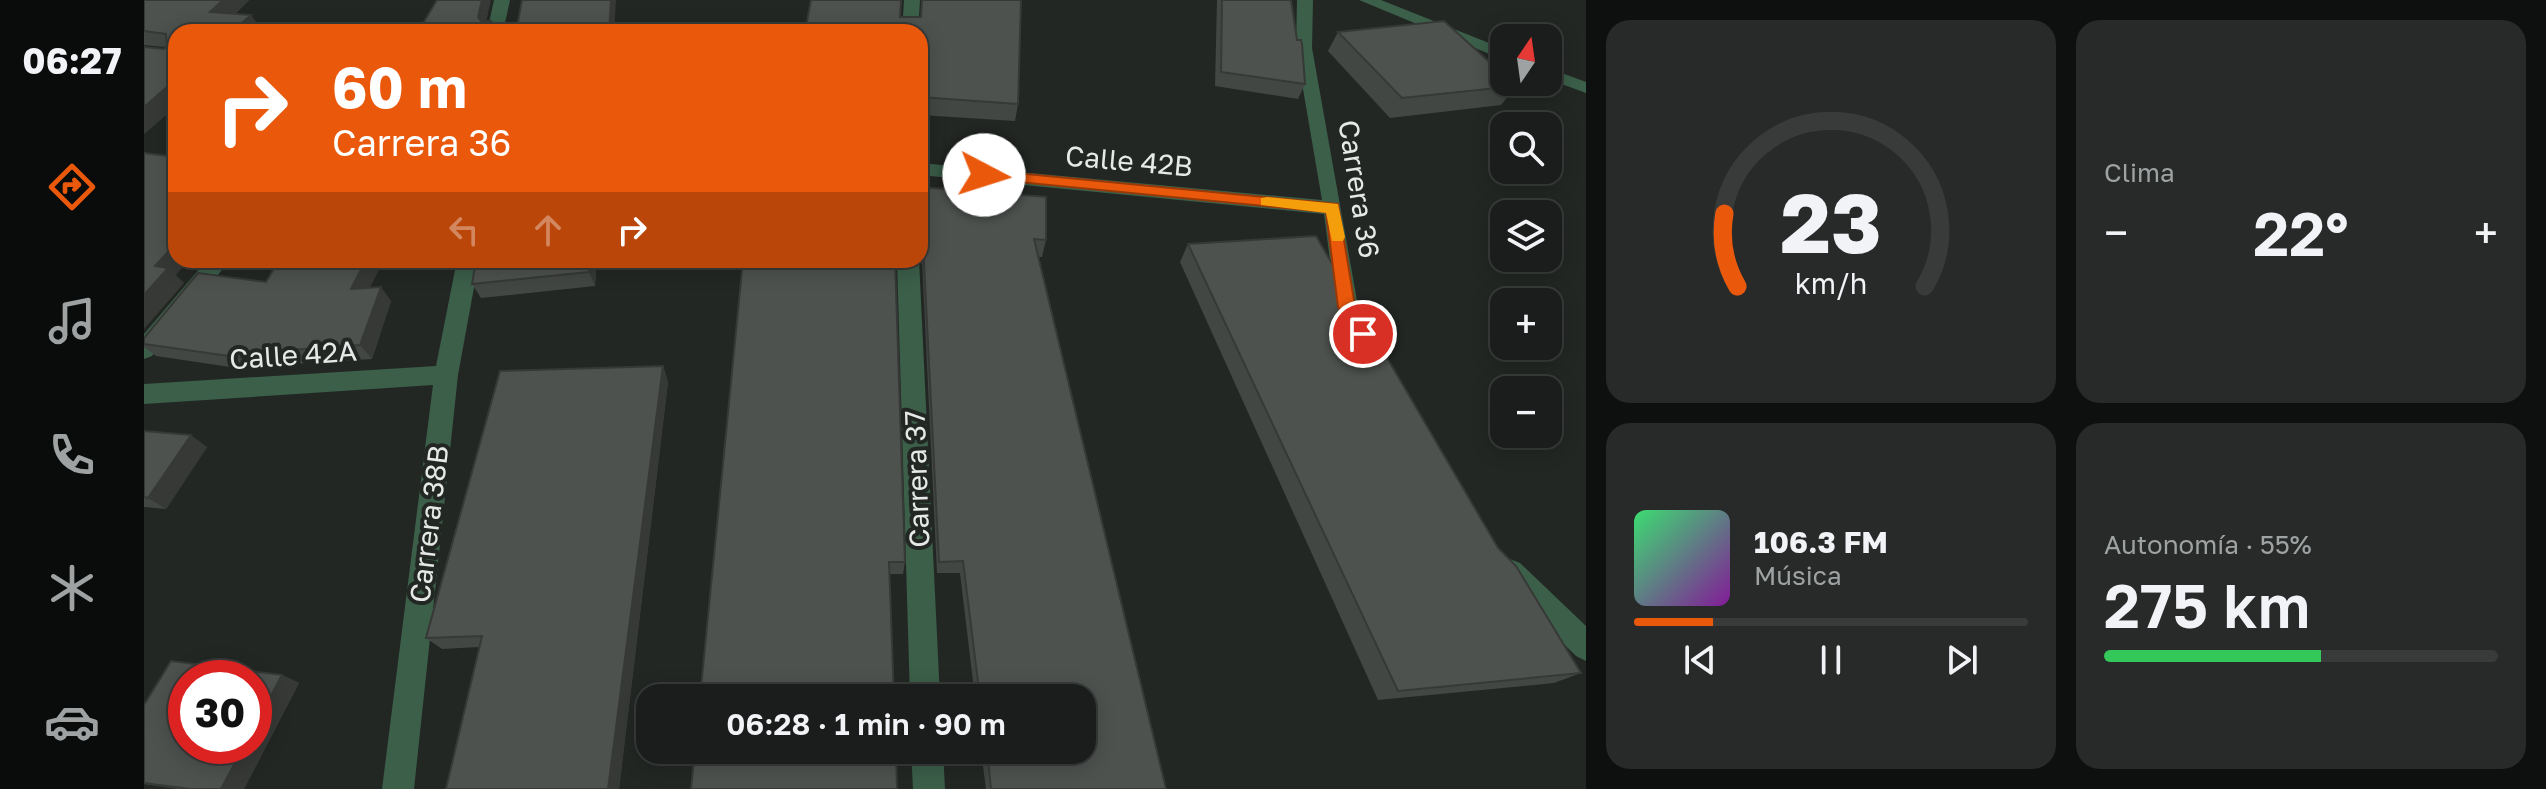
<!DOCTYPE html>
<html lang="es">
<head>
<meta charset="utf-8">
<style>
	:root { --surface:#1a1d1b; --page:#272a28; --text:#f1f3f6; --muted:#9fa2a3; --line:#383b3a; --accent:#ea580c }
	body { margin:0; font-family:"Golos Text",sans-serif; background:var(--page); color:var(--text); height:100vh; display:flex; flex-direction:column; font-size:30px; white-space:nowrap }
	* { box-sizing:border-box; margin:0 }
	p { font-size:26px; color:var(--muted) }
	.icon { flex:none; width:44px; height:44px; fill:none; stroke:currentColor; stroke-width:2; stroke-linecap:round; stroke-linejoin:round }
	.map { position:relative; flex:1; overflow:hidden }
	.side { display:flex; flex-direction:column; gap:20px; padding:20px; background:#0e100f; width:960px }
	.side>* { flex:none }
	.banner { position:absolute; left:24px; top:24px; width:760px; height:244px; border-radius:24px; box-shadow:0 4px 20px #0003,0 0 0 2px var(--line); background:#ea580c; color:#fff; overflow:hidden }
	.needle { width:52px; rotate:13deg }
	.buttons { position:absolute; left:1346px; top:24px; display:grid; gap:16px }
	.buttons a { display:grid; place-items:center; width:72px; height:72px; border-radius:16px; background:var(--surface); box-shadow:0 4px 20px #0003,0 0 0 2px var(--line); font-size:40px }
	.speed { position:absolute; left:24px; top:660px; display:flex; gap:16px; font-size:40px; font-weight:700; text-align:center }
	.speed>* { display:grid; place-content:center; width:104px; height:104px; border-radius:50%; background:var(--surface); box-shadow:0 4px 20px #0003,0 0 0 2px var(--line); line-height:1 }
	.speed .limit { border:12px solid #d22; background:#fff; color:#111 }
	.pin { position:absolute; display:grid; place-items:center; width:68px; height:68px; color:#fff; margin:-34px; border:4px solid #fff; border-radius:50%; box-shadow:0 2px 8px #0007 }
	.me { position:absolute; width:88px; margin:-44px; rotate:95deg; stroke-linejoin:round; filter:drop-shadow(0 0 6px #0008) }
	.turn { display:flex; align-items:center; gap:28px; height:168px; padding:0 32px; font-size:36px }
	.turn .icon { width:104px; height:104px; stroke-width:2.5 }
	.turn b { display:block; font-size:56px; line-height:68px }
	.lanes { display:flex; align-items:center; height:76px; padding:0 32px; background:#0003; justify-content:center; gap:40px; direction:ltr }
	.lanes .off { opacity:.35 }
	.big { font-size:60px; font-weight:600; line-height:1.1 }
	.side .widget { flex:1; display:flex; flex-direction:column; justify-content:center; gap:12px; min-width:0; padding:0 28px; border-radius:24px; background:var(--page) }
	.side .dial { align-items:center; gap:0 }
	.dial svg { height:208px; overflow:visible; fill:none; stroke:var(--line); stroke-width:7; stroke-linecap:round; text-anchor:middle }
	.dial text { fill:var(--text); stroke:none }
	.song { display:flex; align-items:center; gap:24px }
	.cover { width:96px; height:96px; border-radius:12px; background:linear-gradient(135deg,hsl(140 70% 55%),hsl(290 70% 35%)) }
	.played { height:8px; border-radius:4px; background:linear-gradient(90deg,var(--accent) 20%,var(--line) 20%) }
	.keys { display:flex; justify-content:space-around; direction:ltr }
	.heat { display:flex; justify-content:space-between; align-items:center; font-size:44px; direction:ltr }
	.charge { height:12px; border-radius:6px; background:linear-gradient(90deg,#34c759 55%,var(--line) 0) }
	.side .tiles { flex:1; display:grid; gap:20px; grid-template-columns:repeat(2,1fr) }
	.trip { position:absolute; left:492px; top:684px; width:460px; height:80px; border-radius:24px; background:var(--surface); box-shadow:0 4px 20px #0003,0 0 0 2px var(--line); font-weight:600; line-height:80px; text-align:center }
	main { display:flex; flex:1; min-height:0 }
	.tab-bar { display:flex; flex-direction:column; width:144px; justify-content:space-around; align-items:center; background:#0a0c0b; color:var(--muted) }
	.tab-bar .icon { width:56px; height:56px }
	.tab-bar .current { color:var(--accent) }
	.tab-bar b { font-size:36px; color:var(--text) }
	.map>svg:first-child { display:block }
</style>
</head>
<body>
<main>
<nav class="tab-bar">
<b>06:27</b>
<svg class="icon current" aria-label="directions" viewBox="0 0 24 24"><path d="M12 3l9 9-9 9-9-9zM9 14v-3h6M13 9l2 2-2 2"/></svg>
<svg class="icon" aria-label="music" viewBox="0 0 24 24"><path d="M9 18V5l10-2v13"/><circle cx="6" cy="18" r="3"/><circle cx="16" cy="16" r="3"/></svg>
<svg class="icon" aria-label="phone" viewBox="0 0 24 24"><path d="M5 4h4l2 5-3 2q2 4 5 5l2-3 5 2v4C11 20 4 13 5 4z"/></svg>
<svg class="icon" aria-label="climate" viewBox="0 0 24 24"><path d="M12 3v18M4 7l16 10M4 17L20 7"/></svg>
<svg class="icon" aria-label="car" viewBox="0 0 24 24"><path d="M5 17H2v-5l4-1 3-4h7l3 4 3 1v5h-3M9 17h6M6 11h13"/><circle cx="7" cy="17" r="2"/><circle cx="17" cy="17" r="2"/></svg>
</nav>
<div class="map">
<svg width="1442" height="789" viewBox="0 0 1442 789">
	<rect width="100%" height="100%" fill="#232724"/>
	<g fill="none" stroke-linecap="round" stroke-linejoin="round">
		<g fill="#3b5f49" fill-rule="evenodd">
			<path d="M 350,0 L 366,0 L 359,32 L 343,32 Z"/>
			<path d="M 760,0 L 776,0 L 774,32 L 758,32 Z"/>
			<path d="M 1153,0 L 1169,0 L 1168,48 L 1214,306 L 1218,313 L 1215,319 L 1207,321 L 1199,319 L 1192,307 L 1180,214 L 776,175 L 776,163 L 1178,200 L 1152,48 Z"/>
			<path d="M 1215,0 L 1237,0 L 1360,49 L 1360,60 Z"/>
			<path d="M 1404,68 L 1442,82 L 1442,93 L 1404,79 Z"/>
			<path d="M 63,260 L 86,260 L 8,356 L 0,359 L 0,334 Z"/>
			<path d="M 313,260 L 335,260 L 314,375 L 270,789 L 238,789 L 289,385 L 0,404 L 0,384 L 292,366 Z"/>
			<path d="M 753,260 L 775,260 L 796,698 L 766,698 Z"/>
			<path d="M 1366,559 L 1376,563 L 1442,626 L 1442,661 L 1432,656 L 1356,581 L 1352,572 L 1356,563 Z"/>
			<path d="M 767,750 L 799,750 L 801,789 L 769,789 Z"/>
		</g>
	</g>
	<g fill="#434744">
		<path d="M 0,0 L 105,0 L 91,14 L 118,30 L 32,32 L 32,106 L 0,134 L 0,47 L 20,49 L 21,47 L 0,45 Z"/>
		<path d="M 1073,0 L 1147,0 L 1161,84 L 1154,99 L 1071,86 Z"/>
		<path d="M 757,17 L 874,104 L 871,121 L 776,115 L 776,32 Z"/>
		<path d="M 1194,32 L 1372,86 L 1357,105 L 1246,118 L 1184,51 Z"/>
		<path d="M 776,187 L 902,240 L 898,257 L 894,257 L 1022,789 L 842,789 L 837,750 L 938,750 L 938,698 L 831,698 L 816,573 L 793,573 L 778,260 L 776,258 Z"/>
		<path d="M 1044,244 L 1354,548 L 1437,673 L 1410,683 L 1234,700 L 1036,262 Z"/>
		<path d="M 453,260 L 451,286 L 337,298 L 328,284 Z"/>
		<path d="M 599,260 L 761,562 L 759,574 L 745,574 Z"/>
		<path d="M 122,282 L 226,288 L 247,301 L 228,359 L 116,366 L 113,371 L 12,356 L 0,347 L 0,338 Z"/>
		<path d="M 519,366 L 524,382 L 475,789 L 335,647 L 298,649 L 282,638 Z"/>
		<path d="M 0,431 L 63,447 L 22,509 L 0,507 Z"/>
		<path d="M 138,675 L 155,683 L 100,789 L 33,789 L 0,784 L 0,705 Z"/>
	</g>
	<g fill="#373937">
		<path d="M 79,0 L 105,0 L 77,27 L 66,12 Z"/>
		<path d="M 338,0 L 347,0 L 340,31 L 334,17 Z"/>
		<path d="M 467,0 L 472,0 L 470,32 L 465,32 Z"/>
		<path d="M 107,15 L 118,30 L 115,32 L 87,32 Z"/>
		<path d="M 347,21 L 351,32 L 341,32 Z"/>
		<path d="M 32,79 L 32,106 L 0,134 L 0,107 Z"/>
		<path d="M 32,243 L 32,260 L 45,260 L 32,275 L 40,283 L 0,329 L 0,295 L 11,266 Z"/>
		<path d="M 222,260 L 240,260 L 218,303 L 207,289 Z"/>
		<path d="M 446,260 L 453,260 L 451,286 L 445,272 Z"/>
		<path d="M 237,287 L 247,301 L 228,359 L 216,345 Z"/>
		<path d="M 103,353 L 116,366 L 113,371 L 99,358 Z"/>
		<path d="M 519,366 L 524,382 L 475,789 L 464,789 Z"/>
		<path d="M 47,435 L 63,447 L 22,509 L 4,498 Z"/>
		<path d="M 138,675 L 155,683 L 100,789 L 77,789 L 100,746 L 110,746 L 110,727 Z"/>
	</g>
	<g fill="#4e524f" stroke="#373937" stroke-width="2">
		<path d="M 0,0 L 79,0 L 66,12 L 107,15 L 87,32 L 32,32 L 32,79 L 0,107 L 0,47 L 20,49 L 23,46 L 22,34 L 0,31 Z"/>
		<path d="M 293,0 L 338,0 L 334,17 L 337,21 L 347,21 L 341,32 L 274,32 Z"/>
		<path d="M 378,0 L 467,0 L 465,32 L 372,32 Z"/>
		<path d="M 667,0 L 757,0 L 756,17 L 777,17 L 778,0 L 877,0 L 874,104 L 776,97 L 776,32 L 661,32 Z"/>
		<path d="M 1078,0 L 1147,0 L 1153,40 L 1157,40 L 1158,44 L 1161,84 L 1077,72 Z"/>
		<path d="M 1300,21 L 1360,75 L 1360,82 L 1368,82 L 1372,86 L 1258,98 L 1194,32 Z"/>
		<path d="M 0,153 L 32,157 L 32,243 L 11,266 L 24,268 L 0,295 Z"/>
		<path d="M 776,187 L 902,197 L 902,240 L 890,239 L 1022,789 L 847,789 L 843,750 L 938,750 L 938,698 L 836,698 L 819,561 L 795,562 L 779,243 L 776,240 Z"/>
		<path d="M 1172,236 L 1354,548 L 1372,566 L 1437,673 L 1254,691 L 1044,244 Z"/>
		<path d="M 135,260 L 222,260 L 207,289 L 237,287 L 216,345 L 103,353 L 99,358 L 0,344 L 0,338 L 54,273 L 122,282 Z"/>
		<path d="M 332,260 L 446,260 L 445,272 L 328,284 Z"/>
		<path d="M 599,260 L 751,260 L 761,562 L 745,562 L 750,698 L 556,698 Z"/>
		<path d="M 519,366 L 464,789 L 302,789 L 338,636 L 282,638 L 356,371 Z"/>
		<path d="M 0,431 L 47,435 L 4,498 L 0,497 Z"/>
		<path d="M 27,661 L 138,675 L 110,727 L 110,678 L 42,678 L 42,746 L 100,746 L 77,789 L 46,789 L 0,783 L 0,705 Z"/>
		<path d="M 551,750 L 752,750 L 753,789 L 547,789 Z"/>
	</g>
	<path fill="#ea580c" stroke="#983908" stroke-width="2" d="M 840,170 L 1194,204 L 1211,306 L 1227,334 L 1225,339 L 1213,339 L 1194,307 L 1182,212 L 834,178 L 832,175 Z"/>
	<path fill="#f59e0b" d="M 1123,197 L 1194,204 L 1201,237 L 1199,241 L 1188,241 L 1182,213 L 1117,205 L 1117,198 Z"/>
	<g text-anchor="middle" stroke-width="8" stroke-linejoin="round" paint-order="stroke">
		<g font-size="28" fill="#e6e9e7" stroke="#232724">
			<text transform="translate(985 161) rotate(5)" y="10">Calle 42B</text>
			<text transform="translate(1215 189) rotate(81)" y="10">Carrera 36</text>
			<text transform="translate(149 355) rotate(-4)" y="10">Calle 42A</text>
			<text transform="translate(773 479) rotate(-92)" y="10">Carrera 37</text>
			<text transform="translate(285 524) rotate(-83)" y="10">Carrera 38B</text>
		</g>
	</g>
</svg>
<div class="buttons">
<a><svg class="needle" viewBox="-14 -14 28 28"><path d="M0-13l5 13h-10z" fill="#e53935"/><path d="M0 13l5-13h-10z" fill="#9fa2a3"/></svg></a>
<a><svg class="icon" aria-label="search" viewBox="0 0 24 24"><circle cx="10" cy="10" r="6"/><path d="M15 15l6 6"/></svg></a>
<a><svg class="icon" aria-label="layers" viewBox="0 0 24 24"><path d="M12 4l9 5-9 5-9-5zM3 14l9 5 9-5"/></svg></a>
<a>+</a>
<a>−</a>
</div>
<div class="speed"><div class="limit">30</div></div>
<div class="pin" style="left:1219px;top:334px;background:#d93025"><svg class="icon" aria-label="arrive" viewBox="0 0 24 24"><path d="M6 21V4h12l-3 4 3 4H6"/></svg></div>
<svg class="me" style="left:840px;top:175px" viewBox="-20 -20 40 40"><circle r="19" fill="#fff"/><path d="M0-13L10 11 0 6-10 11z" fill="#ea580c"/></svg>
<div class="trip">06:28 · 1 min · 90 m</div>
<div class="banner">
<div class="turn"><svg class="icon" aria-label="right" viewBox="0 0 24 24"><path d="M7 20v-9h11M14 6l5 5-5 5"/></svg><div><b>60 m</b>Carrera 36</div></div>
<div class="lanes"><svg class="icon off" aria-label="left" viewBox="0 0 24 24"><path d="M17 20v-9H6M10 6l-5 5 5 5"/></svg><svg class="icon off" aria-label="ahead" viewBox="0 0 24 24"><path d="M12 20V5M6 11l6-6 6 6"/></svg><svg class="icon" aria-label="right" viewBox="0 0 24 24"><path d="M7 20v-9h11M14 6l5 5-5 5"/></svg></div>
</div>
</div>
<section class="side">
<div class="tiles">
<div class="widget dial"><svg viewBox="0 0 100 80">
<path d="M14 69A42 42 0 1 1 86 69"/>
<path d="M14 69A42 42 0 0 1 9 41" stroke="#ea580c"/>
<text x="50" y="56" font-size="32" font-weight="700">23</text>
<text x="50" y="72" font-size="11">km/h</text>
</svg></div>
<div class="widget"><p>Clima</p>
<div class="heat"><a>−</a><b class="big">22°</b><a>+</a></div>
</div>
<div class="widget">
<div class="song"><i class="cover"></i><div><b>106.3 FM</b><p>Música</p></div></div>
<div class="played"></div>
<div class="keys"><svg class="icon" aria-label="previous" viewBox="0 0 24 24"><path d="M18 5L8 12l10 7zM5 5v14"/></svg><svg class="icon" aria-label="pause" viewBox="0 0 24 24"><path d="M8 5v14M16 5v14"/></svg><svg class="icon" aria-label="next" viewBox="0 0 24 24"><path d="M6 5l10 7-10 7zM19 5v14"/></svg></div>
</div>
<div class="widget"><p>Autonomía · 55%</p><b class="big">275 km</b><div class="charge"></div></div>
</div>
</section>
</main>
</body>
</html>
